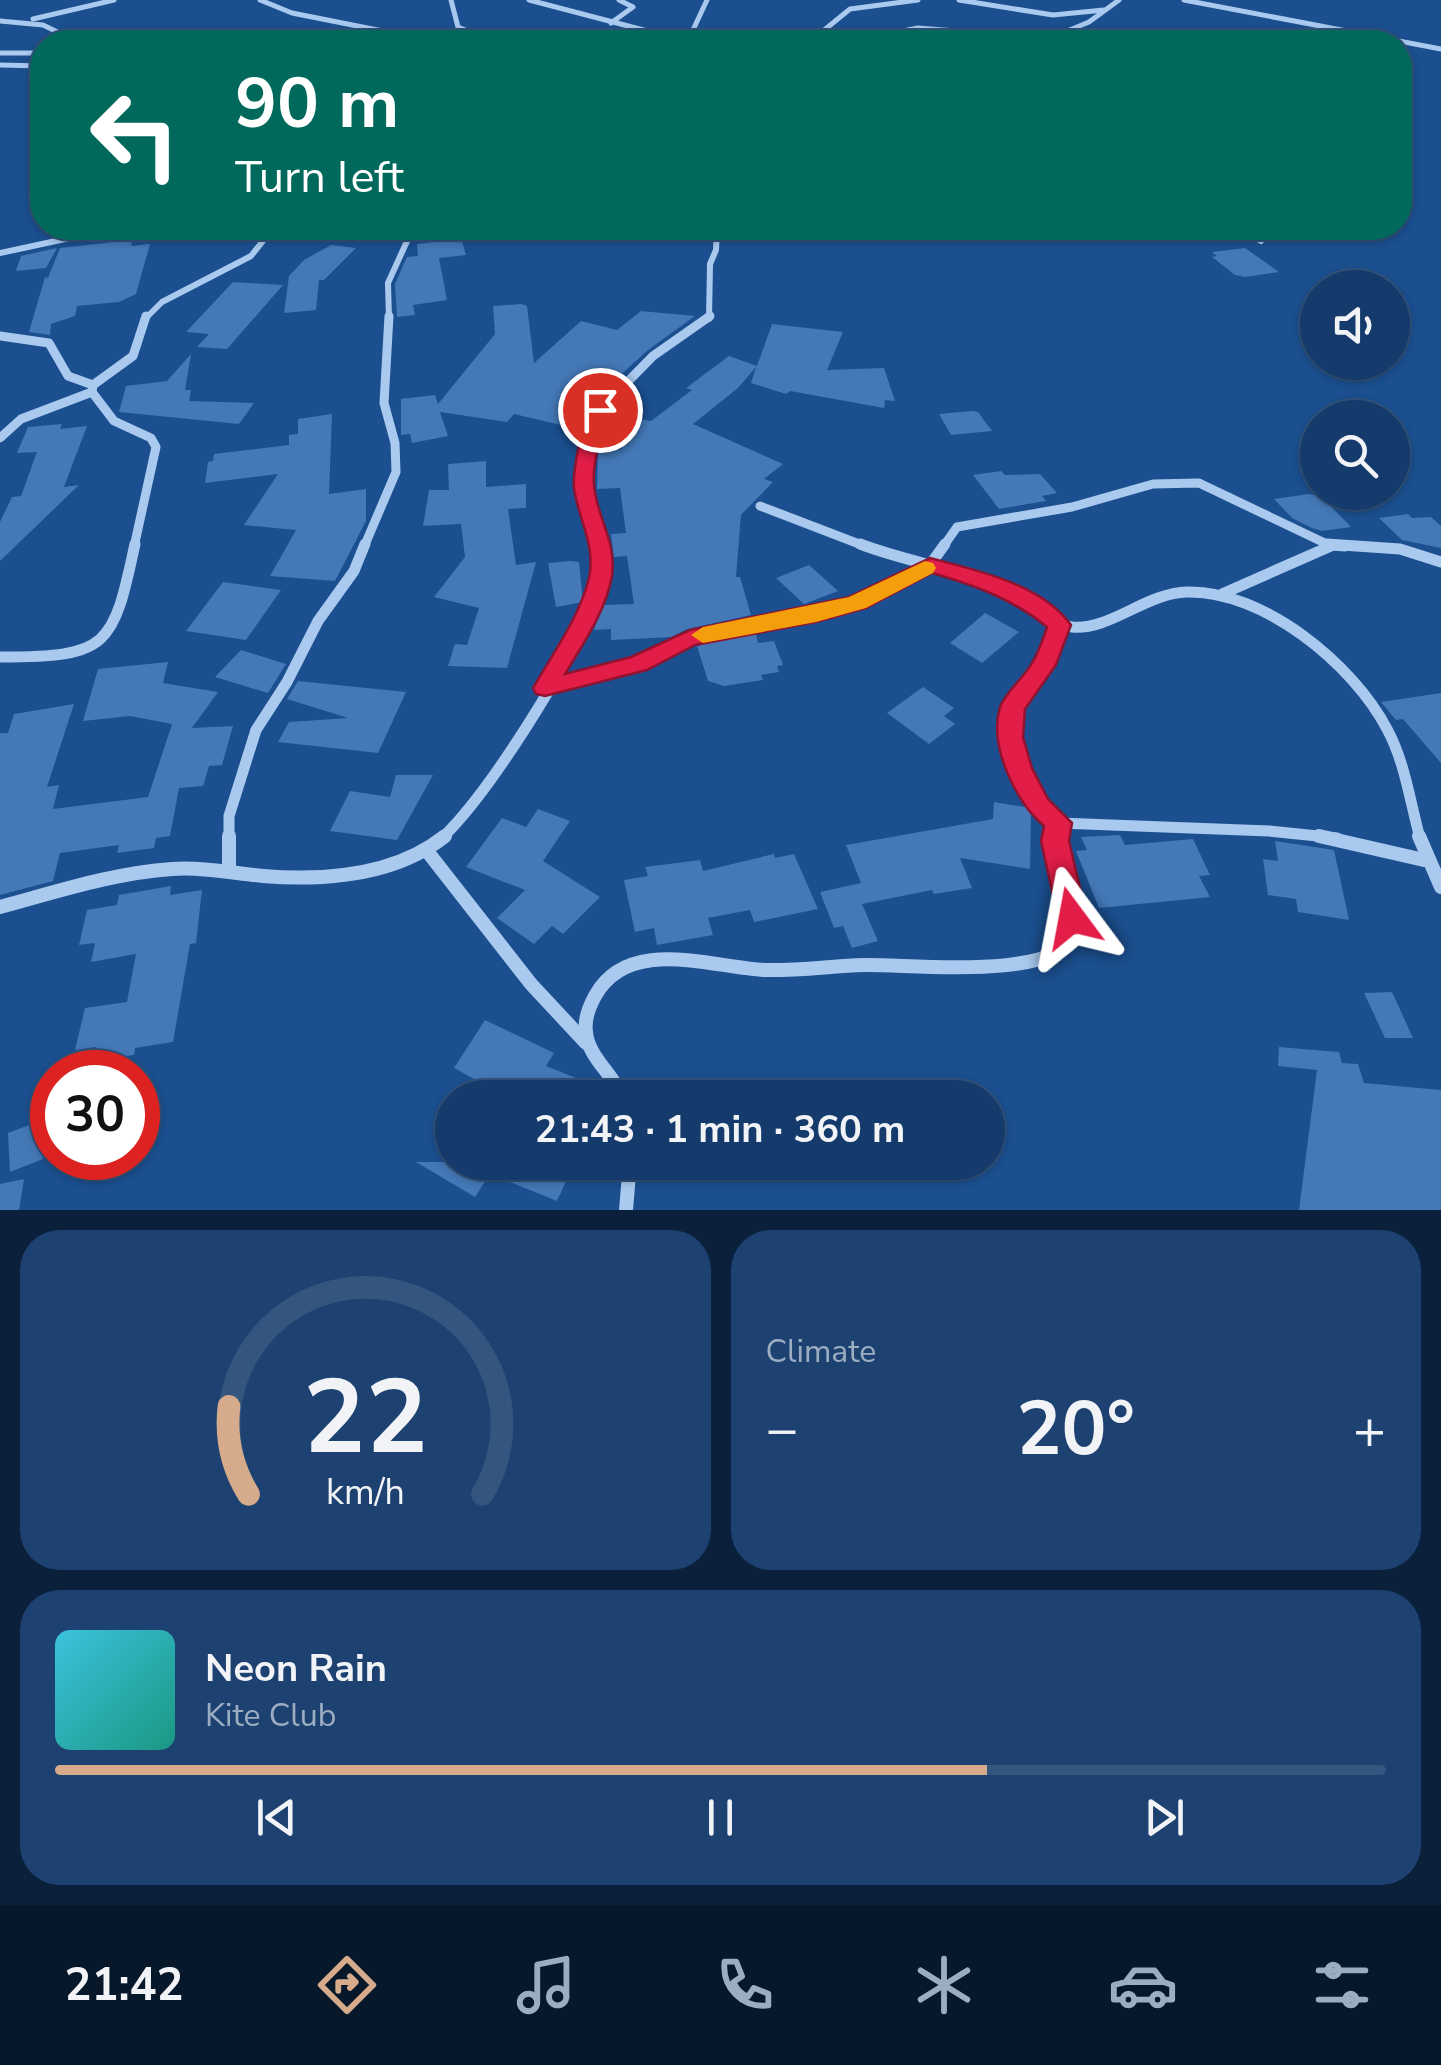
<!DOCTYPE html>
<html lang="en">
<head>
<meta charset="utf-8">
<style>
	:root { --surface:#143b6b; --page:#1d4271; --text:#f1f3f6; --muted:#9dadc1; --line:#33557e; --accent:#d6ab8b }
	body { margin:0; font-family:"Nunito Sans",sans-serif; background:var(--page); color:var(--text); height:100vh; display:flex; flex-direction:column; font-size:38px; white-space:nowrap }
	* { box-sizing:border-box; margin:0 }
	p { font-size:32px; color:var(--muted) }
	.icon { flex:none; width:55px; height:55px; fill:none; stroke:currentColor; stroke-width:2; stroke-linecap:round; stroke-linejoin:round }
	.map { position:relative; height:1210px; overflow:hidden }
	.sheet { display:flex; flex-direction:column; gap:20px; padding:20px; background:#0b203b; flex:1 }
	.sheet>* { flex:none }
	.top-card { position:absolute; left:30px; top:30px; width:1382px; height:210px; border-radius:40px; box-shadow:0 2px 8px #0004,0 0 0 2px var(--line); background:#00695c; color:#fff; overflow:hidden }
	.fabs { position:absolute; left:1300px; top:270px; display:grid; gap:20px }
	.fabs a { display:grid; place-items:center; width:110px; height:110px; border-radius:50%; background:var(--surface); box-shadow:0 2px 8px #0004,0 0 0 2px var(--line); font-size:50px }
	.speed { position:absolute; left:30px; top:1050px; display:flex; gap:20px; font-size:50px; font-weight:700; text-align:center }
	.speed>* { display:grid; place-content:center; width:130px; height:130px; border-radius:50%; background:var(--surface); box-shadow:0 2px 8px #0004,0 0 0 2px var(--line); line-height:1 }
	.speed .limit { border:15px solid #d22; background:#fff; color:#111 }
	.pin { position:absolute; display:grid; place-items:center; width:85px; height:85px; color:#fff; margin:-42px; border:5px solid #fff; border-radius:50%; box-shadow:0 2px 10px #0007 }
	.me { position:absolute; width:110px; margin:-55px; rotate:347deg; stroke-linejoin:round; filter:drop-shadow(0 0 8px #0008) }
	.turn { display:flex; align-items:center; gap:35px; height:210px; padding:0 40px; font-size:45px }
	.turn .icon { width:130px; height:130px; stroke-width:2.5 }
	.turn b { display:block; font-size:70px; line-height:85px }
	.big { font-size:75px; font-weight:700; line-height:1.1 }
	.sheet .card { flex:1; display:flex; flex-direction:column; justify-content:center; gap:15px; min-width:0; padding:0 35px; border-radius:40px; background:var(--page) }
	.sheet .dial { align-items:center; gap:0 }
	.dial svg { height:260px; overflow:visible; fill:none; stroke:var(--line); stroke-width:7; stroke-linecap:round; text-anchor:middle }
	.dial text { fill:var(--text); stroke:none }
	.song { display:flex; align-items:center; gap:30px }
	.cover { width:120px; height:120px; border-radius:15px; background:linear-gradient(135deg,hsl(190 70% 55%),hsl(170 70% 35%)) }
	.played { height:10px; border-radius:5px; background:linear-gradient(90deg,var(--accent) 70%,var(--line) 70%) }
	.keys { display:flex; justify-content:space-around; direction:ltr }
	.heat { display:flex; justify-content:space-between; align-items:center; font-size:55px; direction:ltr }
	.sheet .tiles { flex:1; display:grid; gap:20px; grid-template-columns:1fr 1fr }
	.card:last-child { grid-column:span 2 }
	.trip { position:absolute; left:435px; top:1080px; width:570px; height:100px; border-radius:50px; background:var(--surface); box-shadow:0 2px 8px #0004,0 0 0 2px var(--line); font-weight:700; line-height:100px; text-align:center }
	.tabs { display:flex; height:160px; justify-content:space-around; align-items:center; background:#08182b; color:var(--muted) }
	.tabs .icon { width:70px; height:70px }
	.tabs .active { color:var(--accent) }
	.tabs b { font-size:45px; color:var(--text) }
	.map>svg:first-child { display:block }
</style>
</head>
<body>
<div class="map">
<svg width="1441" height="1210" viewBox="0 0 1441 1210">
	<rect width="100%" height="100%" fill="#1b4f8f"/>
	<g fill="#4478b7">
		<path d="M 430,228 L 458,228 L 466,255 L 439,258 L 447,300 L 413,305 L 415,315 L 397,317 L 395,284 L 407,257 L 418,256 L 417,244 L 434,242 Z"/>
		<path d="M 123,241 L 132,242 L 131,246 L 150,244 L 136,294 L 119,302 L 77,306 L 75,316 L 51,324 L 50,335 L 29,332 L 45,277 L 48,278 L 60,248 Z"/>
		<path d="M 331,245 L 356,248 L 324,280 L 319,280 L 316,310 L 284,313 L 289,276 L 304,260 Z"/>
		<path d="M 57,248 L 46,268 L 16,271 L 21,256 Z"/>
		<path d="M 1245,248 L 1279,272 L 1245,277 L 1235,275 L 1212,257 L 1217,256 L 1212,252 Z"/>
		<path d="M 233,282 L 283,285 L 227,349 L 197,347 L 209,334 L 186,332 Z"/>
		<path d="M 521,304 L 527,306 L 534,363 L 581,321 L 617,330 L 641,311 L 695,316 L 648,350 L 584,408 L 592,410 L 586,431 L 514,414 L 507,422 L 440,412 L 448,436 L 412,443 L 410,434 L 401,435 L 401,399 L 435,395 L 438,404 L 495,334 L 493,306 Z"/>
		<path d="M 772,324 L 843,332 L 827,370 L 884,368 L 895,401 L 885,400 L 884,408 L 790,391 L 786,394 L 751,383 L 756,367 L 738,388 L 693,424 L 783,464 L 764,479 L 773,482 L 741,515 L 736,577 L 740,577 L 751,615 L 687,629 L 671,637 L 611,640 L 611,629 L 594,630 L 602,605 L 634,604 L 627,556 L 614,557 L 611,534 L 626,533 L 620,488 L 597,489 L 598,451 L 623,449 L 600,444 L 607,414 L 651,421 L 692,390 L 686,388 L 729,356 L 757,366 Z"/>
		<path d="M 191,354 L 185,390 L 191,390 L 189,401 L 254,403 L 239,424 L 119,412 L 126,386 L 167,381 Z"/>
		<path d="M 972,411 L 978,412 L 992,431 L 951,435 L 939,414 Z"/>
		<path d="M 332,414 L 329,494 L 366,489 L 366,521 L 335,581 L 270,576 L 296,530 L 244,525 L 278,474 L 205,483 L 208,462 L 213,461 L 214,454 L 289,445 L 289,435 L 298,434 L 298,419 Z"/>
		<path d="M 62,424 L 60,429 L 87,426 L 64,487 L 79,485 L 0,561 L 0,522 L 12,497 L 21,496 L 37,452 L 17,453 L 28,427 Z"/>
		<path d="M 486,461 L 486,487 L 526,484 L 526,508 L 508,509 L 516,565 L 536,562 L 507,668 L 448,666 L 455,644 L 467,645 L 479,608 L 434,597 L 465,557 L 461,524 L 423,526 L 429,490 L 449,490 L 448,464 Z"/>
		<path d="M 1001,471 L 1005,475 L 1040,474 L 1057,493 L 1042,496 L 1046,501 L 999,509 L 973,475 Z"/>
		<path d="M 1309,494 L 1321,496 L 1351,527 L 1322,531 L 1312,528 L 1292,518 L 1274,499 Z"/>
		<path d="M 1408,514 L 1412,518 L 1431,517 L 1441,526 L 1441,548 L 1402,540 L 1379,518 Z"/>
		<path d="M 571,561 L 579,562 L 583,602 L 556,607 L 548,563 Z"/>
		<path d="M 809,565 L 838,591 L 804,604 L 776,578 Z"/>
		<path d="M 223,582 L 281,590 L 246,640 L 186,631 Z"/>
		<path d="M 985,613 L 1019,632 L 982,663 L 950,643 Z"/>
		<path d="M 756,633 L 758,643 L 774,641 L 783,665 L 777,666 L 779,672 L 761,675 L 763,680 L 724,686 L 708,681 L 697,646 Z"/>
		<path d="M 241,650 L 286,664 L 268,693 L 215,677 Z"/>
		<path d="M 168,662 L 163,683 L 218,692 L 192,728 L 233,726 L 222,765 L 209,766 L 203,786 L 179,788 L 170,836 L 156,838 L 154,848 L 117,853 L 119,845 L 60,853 L 53,881 L 0,895 L 0,733 L 8,733 L 14,714 L 74,704 L 47,787 L 59,785 L 53,809 L 148,797 L 172,724 L 130,716 L 83,721 L 98,669 Z"/>
		<path d="M 298,681 L 406,692 L 378,753 L 278,742 L 289,722 L 348,718 L 287,699 Z"/>
		<path d="M 923,687 L 954,708 L 944,716 L 955,724 L 929,744 L 887,713 Z"/>
		<path d="M 1441,693 L 1441,763 L 1403,719 L 1396,720 L 1381,702 Z"/>
		<path d="M 396,775 L 433,775 L 397,840 L 330,831 L 350,791 L 390,797 Z"/>
		<path d="M 994,802 L 1031,808 L 1030,869 L 960,858 L 972,888 L 934,894 L 932,890 L 862,904 L 878,941 L 852,948 L 843,926 L 834,928 L 820,892 L 861,883 L 846,845 L 993,819 Z"/>
		<path d="M 538,809 L 570,821 L 543,861 L 600,897 L 563,934 L 552,926 L 534,944 L 497,918 L 525,890 L 466,867 L 502,818 L 526,827 Z"/>
		<path d="M 1120,835 L 1125,845 L 1193,839 L 1210,875 L 1199,876 L 1210,897 L 1099,908 L 1076,851 L 1087,850 L 1081,837 Z"/>
		<path d="M 1275,841 L 1334,850 L 1349,920 L 1298,912 L 1296,899 L 1268,895 L 1263,859 L 1278,861 Z"/>
		<path d="M 774,854 L 775,858 L 794,854 L 818,909 L 754,922 L 750,910 L 708,918 L 713,935 L 657,945 L 654,928 L 635,932 L 624,880 L 648,876 L 645,867 L 700,860 L 703,871 Z"/>
		<path d="M 171,886 L 170,895 L 202,890 L 196,943 L 190,944 L 173,1042 L 135,1048 L 134,1055 L 92,1061 L 96,1047 L 75,1050 L 85,1008 L 127,1002 L 136,954 L 91,962 L 95,943 L 79,945 L 87,910 L 117,905 L 119,895 Z"/>
		<path d="M 1392,992 L 1413,1038 L 1385,1038 L 1364,993 Z"/>
		<path d="M 485,1020 L 554,1053 L 546,1066 L 606,1090 L 611,1098 L 486,1098 L 492,1089 L 454,1068 Z"/>
		<path d="M 1279,1047 L 1339,1052 L 1342,1063 L 1358,1064 L 1364,1083 L 1441,1090 L 1441,1210 L 1299,1210 L 1317,1070 L 1278,1066 Z"/>
		<path d="M 40,1121 L 43,1159 L 10,1172 L 8,1133 Z"/>
		<path d="M 416,1162 L 575,1162 L 557,1201 L 490,1174 L 475,1197 Z"/>
		<path d="M 24,1179 L 19,1210 L 0,1210 L 0,1184 Z"/>
	</g>
	<g fill="none" stroke-linecap="round" stroke-linejoin="round">
		<g stroke="#a9c9ee" stroke-width="5">
			<path d="M 260,0 L 292,13 L 438,42"/>
			<path d="M 451,0 L 458,27 L 475,34 L 475,42"/>
			<path d="M 529,0 L 655,33 L 668,42"/>
			<path d="M 959,0 L 1053,15 L 1104,10"/>
			<path d="M 1184,0 L 1441,49"/>
			<path d="M 33,19 L 114,0"/>
			<path d="M 0,21 L 43,25 L 78,42"/>
			<path d="M 611,23 L 633,7 L 619,0"/>
			<path d="M 692,42 L 693,30 L 707,0"/>
			<path d="M 712,42 L 732,35 L 812,40 L 850,9 L 918,0"/>
			<path d="M 882,42 L 888,34 L 918,28 L 1032,37 L 1060,34 L 1089,22 L 1119,0"/>
			<path d="M 0,53 L 42,53"/>
			<path d="M 0,65 L 42,66"/>
			<path d="M 42,95 L 32,108 L 33,116 L 42,125"/>
		</g>
		<g stroke="#a9c9ee" stroke-width="6">
			<path d="M 1240,228 L 1261,241"/>
			<path d="M 0,253 L 116,228"/>
			<path d="M 145,319 L 162,302 L 251,256 L 270,232 L 267,228"/>
			<path d="M 389,319 L 388,283 L 413,228"/>
			<path d="M 709,319 L 710,264 L 716,250 L 717,228"/>
		</g>
		<g stroke="#a9c9ee" stroke-width="9">
			<path d="M 0,336 L 49,343 L 68,376 L 93,385"/>
			<path d="M 0,438 L 21,419 L 92,392"/>
			<path d="M 760,506 L 867,547"/>
			<path d="M 134,547 L 156,447 L 151,438 L 114,421 L 92,392 L 93,385 L 133,356 L 146,316"/>
			<path d="M 364,547 L 396,472 L 395,443 L 384,403 L 389,316"/>
			<path d="M 599,547 L 584,475 L 600,410 L 653,356 L 710,316"/>
			<path d="M 943,547 L 957,527 L 1072,507 L 1153,484 L 1199,483 L 1331,546 L 1345,547"/>
		</g>
		<g stroke="#a9c9ee" stroke-width="11">
			<path d="M 860,544 C 915,565 975,571 1027,600 C 1042,609 1053,625 1072,627 C 1109,631 1146,593 1187,592 C 1263,590 1353,664 1387,729 C 1405,762 1410,802 1420,838"/>
			<path d="M 1327,544 L 1400,549 L 1441,562"/>
			<path d="M 1222,594 L 1331,546"/>
			<path d="M 0,657 C 109,657 113,647 135,544"/>
			<path d="M 545,687 L 639,664 L 689,638 L 858,602 L 930,565 L 945,544"/>
			<path d="M 1059,823 C 1028,793 994,743 1018,699 C 1033,670 1049,659 1060,625"/>
			<path d="M 229,838 L 229,816 L 256,730 L 287,682 L 318,621 L 354,571 L 365,544"/>
			<path d="M 442,838 C 489,793 569,666 592,605 C 599,584 600,566 599,544"/>
			<path d="M 1056,838 L 1059,823 L 1269,831 L 1337,838"/>
		</g>
		<g stroke="#a9c9ee" stroke-width="14">
			<path d="M 229,836 L 229,870"/>
			<path d="M 1319,836 L 1424,860"/>
			<path d="M 1419,836 L 1441,887"/>
			<path d="M 427,851 L 531,984 L 586,1043"/>
			<path d="M 0,907 C 56,892 113,873 172,869 C 203,867 232,873 263,876 C 326,881 395,876 445,836"/>
			<path d="M 623,1098 C 614,1075 588,1057 586,1032 C 584,1019 589,1007 595,996 C 628,936 710,967 764,970 C 798,971 831,966 864,965 C 913,964 1049,981 1077,936 L 1056,836"/>
			<path d="M 626,1210 L 630,1162"/>
		</g>
	</g>
	<path fill="#e11d48" stroke="#92132f" stroke-width="2.5" d="M 600,404 L 610,410 C 602,432 592,461 594,485 C 596,516 617,541 612,576 C 606,611 583,644 565,674 L 631,657 L 690,630 L 849,597 L 930,558 C 976,570 1042,584 1071,625 L 1056,665 L 1025,709 L 1023,737 L 1032,768 L 1048,799 L 1072,823 L 1069,841 L 1087,918 L 1083,926 L 1072,930 L 1062,926 L 1058,918 L 1041,841 L 1044,826 C 1016,802 988,746 1000,707 C 1006,691 1024,678 1032,663 C 1039,652 1043,639 1047,627 C 1013,599 974,585 932,573 L 866,608 L 816,622 L 695,645 L 647,670 L 545,696 L 536,694 L 533,688 C 553,653 579,618 589,578 C 596,545 578,519 574,488 C 572,471 583,410 600,404 Z"/>
	<path fill="#f59e0b" d="M 925,561 L 933,563 L 936,568 L 933,573 L 866,608 L 816,622 L 703,643 L 691,635 L 703,627 L 849,597 Z"/>
</svg>
<div class="fabs">
<a><svg class="icon" aria-label="sound" viewBox="0 0 24 24"><path d="M4 9h4l5-4v14l-5-4H4zM17 9q2 3 0 6"/></svg></a>
<a><svg class="icon" aria-label="search" viewBox="0 0 24 24"><circle cx="10" cy="10" r="6"/><path d="M15 15l6 6"/></svg></a>
</div>
<div class="speed"><div class="limit">30</div></div>
<div class="pin" style="left:600px;top:410px;background:#d93025"><svg class="icon" aria-label="arrive" viewBox="0 0 24 24"><path d="M6 21V4h12l-3 4 3 4H6"/></svg></div>
<svg class="me" style="left:1072px;top:918px" viewBox="-20 -20 40 40"><path d="M0-17L14 15 0 8-14 15z" fill="#e11d48" stroke="#fff" stroke-width="4"/></svg>
<div class="trip">21:43 · 1 min · 360 m</div>
<div class="top-card">
<div class="turn"><svg class="icon" aria-label="left" viewBox="0 0 24 24"><path d="M17 20v-9H6M10 6l-5 5 5 5"/></svg><div><b>90 m</b>Turn left</div></div>
</div>
</div>
<section class="sheet">
<div class="tiles">
<div class="card dial"><svg viewBox="0 0 100 80">
<path d="M14 69A42 42 0 1 1 86 69"/>
<path d="M14 69A42 42 0 0 1 8 42" stroke="#d6ab8b"/>
<text x="50" y="56" font-size="32" font-weight="700">22</text>
<text x="50" y="72" font-size="11">km/h</text>
</svg></div>
<div class="card"><p>Climate</p>
<div class="heat"><a>−</a><b class="big">20°</b><a>+</a></div>
</div>
<div class="card">
<div class="song"><i class="cover"></i><div><b>Neon Rain</b><p>Kite Club</p></div></div>
<div class="played"></div>
<div class="keys"><svg class="icon" aria-label="previous" viewBox="0 0 24 24"><path d="M18 5L8 12l10 7zM5 5v14"/></svg><svg class="icon" aria-label="pause" viewBox="0 0 24 24"><path d="M8 5v14M16 5v14"/></svg><svg class="icon" aria-label="next" viewBox="0 0 24 24"><path d="M6 5l10 7-10 7zM19 5v14"/></svg></div>
</div>
</div>
</section>
<nav class="tabs">
<b>21:42</b>
<svg class="icon active" aria-label="directions" viewBox="0 0 24 24"><path d="M12 3l9 9-9 9-9-9zM9 14v-3h6M13 9l2 2-2 2"/></svg>
<svg class="icon" aria-label="music" viewBox="0 0 24 24"><path d="M9 18V5l10-2v13"/><circle cx="6" cy="18" r="3"/><circle cx="16" cy="16" r="3"/></svg>
<svg class="icon" aria-label="phone" viewBox="0 0 24 24"><path d="M5 4h4l2 5-3 2q2 4 5 5l2-3 5 2v4C11 20 4 13 5 4z"/></svg>
<svg class="icon" aria-label="climate" viewBox="0 0 24 24"><path d="M12 3v18M4 7l16 10M4 17L20 7"/></svg>
<svg class="icon" aria-label="car" viewBox="0 0 24 24"><path d="M5 17H2v-5l4-1 3-4h7l3 4 3 1v5h-3M9 17h6M6 11h13"/><circle cx="7" cy="17" r="2"/><circle cx="17" cy="17" r="2"/></svg>
<svg class="icon" aria-label="filters" viewBox="0 0 24 24"><path d="M4 7h16M4 17h16"/><circle cx="9" cy="7" r="2"/><circle cx="15" cy="17" r="2"/></svg>
</nav>
</body>
</html>
